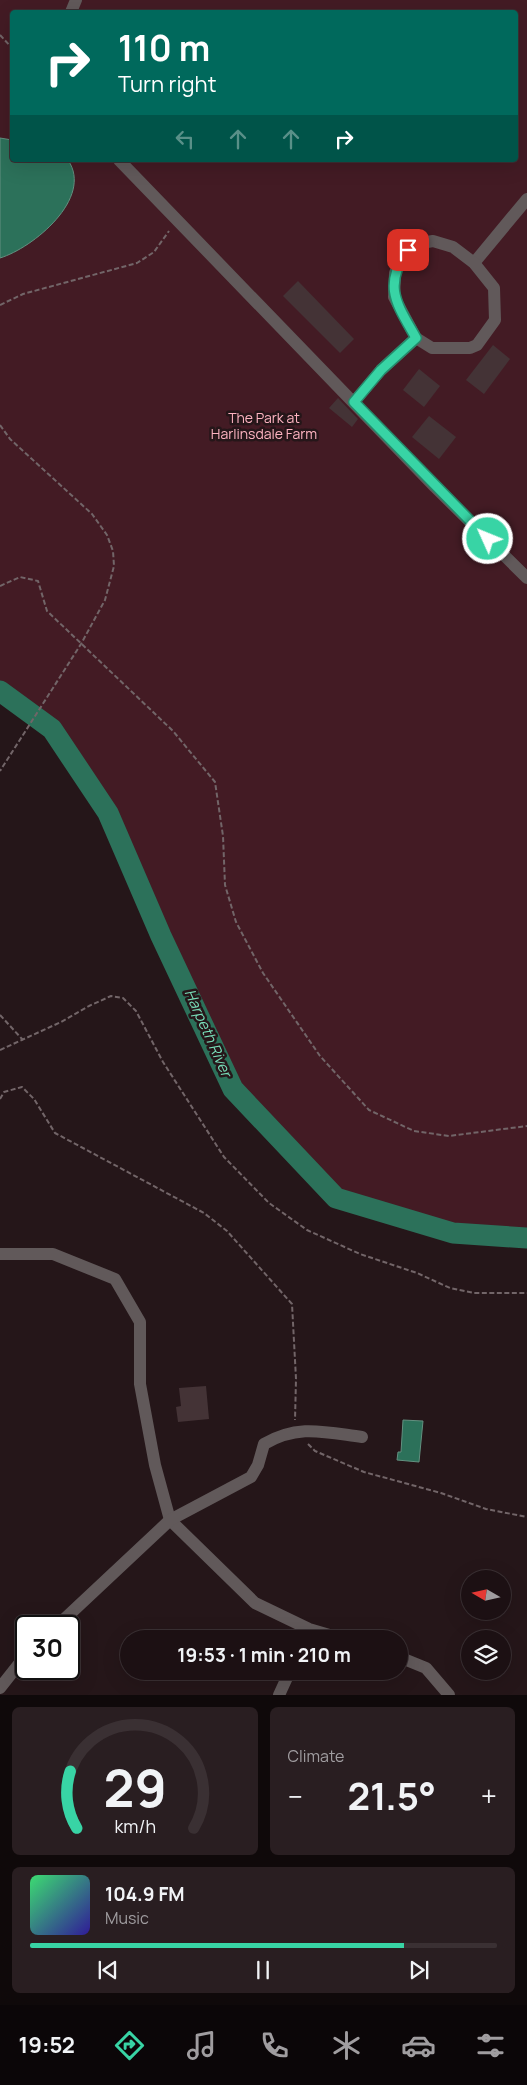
<!DOCTYPE html>
<html lang="en">
<head>
<meta charset="utf-8">
<style>
	:root { --surface:#1c1013; --page:#291e21; --text:#f1f3f6; --muted:#a09da0; --line:#3a3033; --accent:#38d4a5 }
	body { margin:0; font-family:Manrope,sans-serif; background:var(--page); color:var(--text); height:100vh; display:flex; flex-direction:column; font-size:19px; white-space:nowrap }
	* { box-sizing:border-box; margin:0 }
	p { font-size:16px; color:var(--muted) }
	.icon { flex:none; width:28px; height:28px; fill:none; stroke:currentColor; stroke-width:2; stroke-linecap:round; stroke-linejoin:round }
	.map { position:relative; height:1695px; overflow:hidden }
	.side { display:flex; flex-direction:column; gap:12px; padding:12px; background:#0f090a; flex:1 }
	.side>* { flex:none }
	.hud { position:absolute; left:10px; top:10px; width:508px; height:152px; border-radius:5px; box-shadow:0 5px 20px #0002,0 0 0 1px var(--line); background:#00695c; color:#fff; overflow:hidden }
	.needle { width:32px; rotate:279deg }
	.controls { position:absolute; left:461px; top:1570px; display:grid; gap:10px }
	.controls a { display:grid; place-items:center; width:50px; height:50px; border-radius:50%; background:var(--surface); box-shadow:0 5px 20px #0002,0 0 0 1px var(--line); font-size:25px }
	.speed { position:absolute; left:15px; top:1615px; display:flex; gap:10px; font-size:25px; font-weight:700; text-align:center }
	.speed>* { display:grid; place-content:center; width:65px; height:65px; border-radius:50%; background:var(--surface); box-shadow:0 5px 20px #0002,0 0 0 1px var(--line); line-height:1 }
	.speed .limit { border:2px solid #111; border-radius:8px; background:#fff; color:#111 }
	.pin { position:absolute; display:grid; place-items:center; width:42px; height:42px; color:#fff; margin:-21px; border-radius:10px; box-shadow:0 2px 8px #0006 }
	.me { position:absolute; width:55px; margin:-28px; rotate:314deg; stroke-linejoin:round; filter:drop-shadow(0 0 4px #0008) }
	.turn { display:flex; align-items:center; gap:18px; height:105px; padding:0 25px; font-size:22px }
	.turn .icon { width:65px; height:65px; stroke-width:2.5 }
	.turn b { display:block; font-size:35px; line-height:42px }
	.lanes { display:flex; align-items:center; height:48px; padding:0 25px; background:#0003; justify-content:center; gap:25px; direction:ltr }
	.lanes .off { opacity:.35 }
	.big { font-size:38px; font-weight:700; line-height:1.1 }
	.side .widget { flex:1; display:flex; flex-direction:column; justify-content:center; gap:8px; min-width:0; padding:0 18px; border-radius:8px; background:var(--page) }
	.side .dial { align-items:center; gap:0 }
	.dial svg { height:130px; overflow:visible; fill:none; stroke:var(--line); stroke-width:7; stroke-linecap:round; text-anchor:middle }
	.dial text { fill:var(--text); stroke:none }
	.song { display:flex; align-items:center; gap:15px }
	.cover { width:60px; height:60px; border-radius:8px; background:linear-gradient(135deg,hsl(140 70% 55%),hsl(250 70% 35%)) }
	.played { height:5px; border-radius:2px; background:linear-gradient(90deg,var(--accent) 80%,var(--line) 80%) }
	.keys { display:flex; justify-content:space-around; direction:ltr }
	.heat { display:flex; justify-content:space-between; align-items:center; font-size:28px; direction:ltr }
	.side .tiles { flex:1; display:grid; gap:12px; grid-template-columns:1fr 1fr }
	.widget:last-child { grid-column:span 2 }
	.trip { position:absolute; left:120px; top:1630px; width:288px; height:50px; border-radius:25px; background:var(--surface); box-shadow:0 5px 20px #0002,0 0 0 1px var(--line); font-weight:700; line-height:50px; text-align:center }
	.tabs { display:flex; height:80px; justify-content:space-around; align-items:center; background:#0b0608; color:var(--muted) }
	.tabs .icon { width:35px; height:35px }
	.tabs .current { color:var(--accent) }
	.tabs b { font-size:22px; color:var(--text) }
	.map>svg:first-child { display:block }
</style>
</head>
<body>
<div class="map">
<svg width="527" height="1695" viewBox="0 0 527 1695">
	<rect width="100%" height="100%" fill="#251619"/>
	<path fill="#431b24" fill-rule="evenodd" d="M 0,0 L 527,0 L 527,1238 L 453,1233 L 336,1198 L 233,1089 L 161,936 L 108,813 L 52,729 L 0,691 ZM 12,12 L 515,12 L 515,160 L 12,160 Z"/>
	<g fill="#2c715a" stroke="#639080">
		<path d="M 0,138 L 12,140 L 12,160 L 68,160 C 94,198 33,248 0,258 Z"/>
		<path d="M 403,1420 L 423,1421 L 419,1462 L 397,1460 L 398,1452 L 401,1452 Z"/>
	</g>
	<g fill="none" stroke-linecap="round" stroke-linejoin="round">
		<path stroke="#2c715a" stroke-width="21" d="M 0,691 L 52,729 L 108,813 L 161,936 L 233,1089 L 336,1198 L 453,1233 L 527,1238"/>
	</g>
	<g fill="#443336">
		<path d="M 298,281 L 354,339 L 340,353 L 283,296 Z"/>
		<path d="M 493,345 L 510,359 L 484,394 L 466,380 Z"/>
		<path d="M 419,369 L 440,386 L 424,407 L 403,390 Z"/>
		<path d="M 338,398 L 358,419 L 352,427 L 329,408 Z"/>
		<path d="M 429,416 L 456,437 L 439,459 L 412,437 Z"/>
		<path d="M 206,1386 L 209,1419 L 178,1422 L 176,1407 L 181,1406 L 179,1388 Z"/>
	</g>
	<g fill="none" stroke-linecap="round" stroke-linejoin="round">
		<g stroke="#726568" stroke-width="2" stroke-dasharray="5 2.5" stroke-linecap="butt">
			<path d="M 0,35 L 12,48"/>
			<path d="M 0,305 L 23,294 L 137,263 L 154,252 L 169,231"/>
			<path d="M 0,425 L 10,439 L 92,514 L 107,535 L 113,551 L 114,566 L 105,600 L 81,644 L 0,771"/>
			<path d="M 0,586 L 20,577 L 38,581 L 47,611 L 173,731 L 215,782 L 223,836 L 225,885 L 236,922 L 263,973 L 320,1056 L 369,1110 L 414,1131 L 449,1136 L 527,1126"/>
			<path d="M 0,1015 L 23,1040"/>
			<path d="M 0,1050 L 61,1022 L 89,1006 L 111,996 L 123,998 L 136,1011 L 163,1062 L 224,1157 L 269,1203 L 307,1230 L 360,1254 L 417,1273 L 450,1288 L 474,1293 L 527,1293"/>
			<path d="M 0,1099 L 4,1092 L 22,1087 L 34,1099 L 55,1133 L 204,1213 L 227,1231 L 292,1304 L 296,1379 L 295,1420"/>
			<path d="M 308,1444 L 315,1451 L 364,1472 L 441,1493 L 486,1509 L 527,1517"/>
		</g>
		<g stroke="#61595a" stroke-width="12">
			<path d="M 71,12 L 76,0"/>
			<path d="M 119,160 L 435,487 L 527,578"/>
			<path d="M 474,263 L 527,199"/>
			<path d="M 354,402 L 381,370 L 416,338 L 432,348 L 470,348 L 477,345 L 495,320 L 494,288 L 474,263 L 453,247 L 433,241 L 416,244 L 400,261 L 395,273 L 394,297 L 416,338"/>
			<path d="M 0,1254 L 53,1254 L 115,1279 L 140,1322 L 140,1384 L 155,1465 L 170,1520 L 255,1603 L 309,1629 L 343,1639"/>
			<path d="M 57,1626 L 170,1520 L 251,1477 L 258,1465 L 264,1444 C 298,1424 324,1432 362,1437"/>
			<path d="M 399,1657 L 426,1668 L 449,1695"/>
			<path d="M 0,1688 L 26,1655"/>
			<path d="M 279,1695 L 290,1671"/>
		</g>
	</g>
	<g fill="none" stroke-linecap="round" stroke-linejoin="round">
		<defs>
			<path id="route" d="M 408,250 C 382,286 397,304 416,338 L 381,370 L 354,402 L 488,539"/>
		</defs>
		<use href="#route" stroke="#248a6b" stroke-width="12"/>
		<use href="#route" stroke="#38d4a5" stroke-width="9"/>
	</g>
	<g text-anchor="middle" stroke-width="5" stroke-linejoin="round" paint-order="stroke">
		<g font-size="14" fill="#fdb3c0" stroke="#251619">
			<text x="264" y="423">The Park at<tspan x="264" dy="16">Harlinsdale Farm</tspan></text>
		</g>
		<g font-size="15" font-style="italic" fill="#78ddb8" stroke="#251619">
			<text transform="translate(208 1033) rotate(66)" y="5">Harpeth River</text>
		</g>
	</g>
</svg>
<div class="controls">
<a><svg class="needle" viewBox="-14 -14 28 28"><path d="M0-13l5 13h-10z" fill="#e53935"/><path d="M0 13l5-13h-10z" fill="#a09da0"/></svg></a>
<a><svg class="icon" aria-label="layers" viewBox="0 0 24 24"><path d="M12 4l9 5-9 5-9-5zM3 14l9 5 9-5"/></svg></a>
</div>
<div class="speed"><div class="limit">30</div></div>
<div class="pin" style="left:408px;top:250px;background:#d93025"><svg class="icon" aria-label="arrive" viewBox="0 0 24 24"><path d="M6 21V4h12l-3 4 3 4H6"/></svg></div>
<svg class="me" style="left:488px;top:539px" viewBox="-20 -20 40 40"><circle r="17" fill="#38d4a5" stroke="#fff" stroke-width="3"/><path d="M0-11L8 9 0 5-8 9z" fill="#fff"/></svg>
<div class="trip">19:53 · 1 min · 210 m</div>
<div class="hud">
<div class="turn"><svg class="icon" aria-label="right" viewBox="0 0 24 24"><path d="M7 20v-9h11M14 6l5 5-5 5"/></svg><div><b>110 m</b>Turn right</div></div>
<div class="lanes"><svg class="icon off" aria-label="left" viewBox="0 0 24 24"><path d="M17 20v-9H6M10 6l-5 5 5 5"/></svg><svg class="icon off" aria-label="ahead" viewBox="0 0 24 24"><path d="M12 20V5M6 11l6-6 6 6"/></svg><svg class="icon off" aria-label="ahead" viewBox="0 0 24 24"><path d="M12 20V5M6 11l6-6 6 6"/></svg><svg class="icon" aria-label="right" viewBox="0 0 24 24"><path d="M7 20v-9h11M14 6l5 5-5 5"/></svg></div>
</div>
</div>
<section class="side">
<div class="tiles">
<div class="widget dial"><svg viewBox="0 0 100 80">
<path d="M14 69A42 42 0 1 1 86 69"/>
<path d="M14 69A42 42 0 0 1 10 34" stroke="#38d4a5"/>
<text x="50" y="56" font-size="32" font-weight="700">29</text>
<text x="50" y="72" font-size="11">km/h</text>
</svg></div>
<div class="widget"><p>Climate</p>
<div class="heat"><a>−</a><b class="big">21.5°</b><a>+</a></div>
</div>
<div class="widget">
<div class="song"><i class="cover"></i><div><b>104.9 FM</b><p>Music</p></div></div>
<div class="played"></div>
<div class="keys"><svg class="icon" aria-label="previous" viewBox="0 0 24 24"><path d="M18 5L8 12l10 7zM5 5v14"/></svg><svg class="icon" aria-label="pause" viewBox="0 0 24 24"><path d="M8 5v14M16 5v14"/></svg><svg class="icon" aria-label="next" viewBox="0 0 24 24"><path d="M6 5l10 7-10 7zM19 5v14"/></svg></div>
</div>
</div>
</section>
<nav class="tabs">
<b>19:52</b>
<svg class="icon current" aria-label="directions" viewBox="0 0 24 24"><path d="M12 3l9 9-9 9-9-9zM9 14v-3h6M13 9l2 2-2 2"/></svg>
<svg class="icon" aria-label="music" viewBox="0 0 24 24"><path d="M9 18V5l10-2v13"/><circle cx="6" cy="18" r="3"/><circle cx="16" cy="16" r="3"/></svg>
<svg class="icon" aria-label="phone" viewBox="0 0 24 24"><path d="M5 4h4l2 5-3 2q2 4 5 5l2-3 5 2v4C11 20 4 13 5 4z"/></svg>
<svg class="icon" aria-label="climate" viewBox="0 0 24 24"><path d="M12 3v18M4 7l16 10M4 17L20 7"/></svg>
<svg class="icon" aria-label="car" viewBox="0 0 24 24"><path d="M5 17H2v-5l4-1 3-4h7l3 4 3 1v5h-3M9 17h6M6 11h13"/><circle cx="7" cy="17" r="2"/><circle cx="17" cy="17" r="2"/></svg>
<svg class="icon" aria-label="filters" viewBox="0 0 24 24"><path d="M4 7h16M4 17h16"/><circle cx="9" cy="7" r="2"/><circle cx="15" cy="17" r="2"/></svg>
</nav>
</body>
</html>
